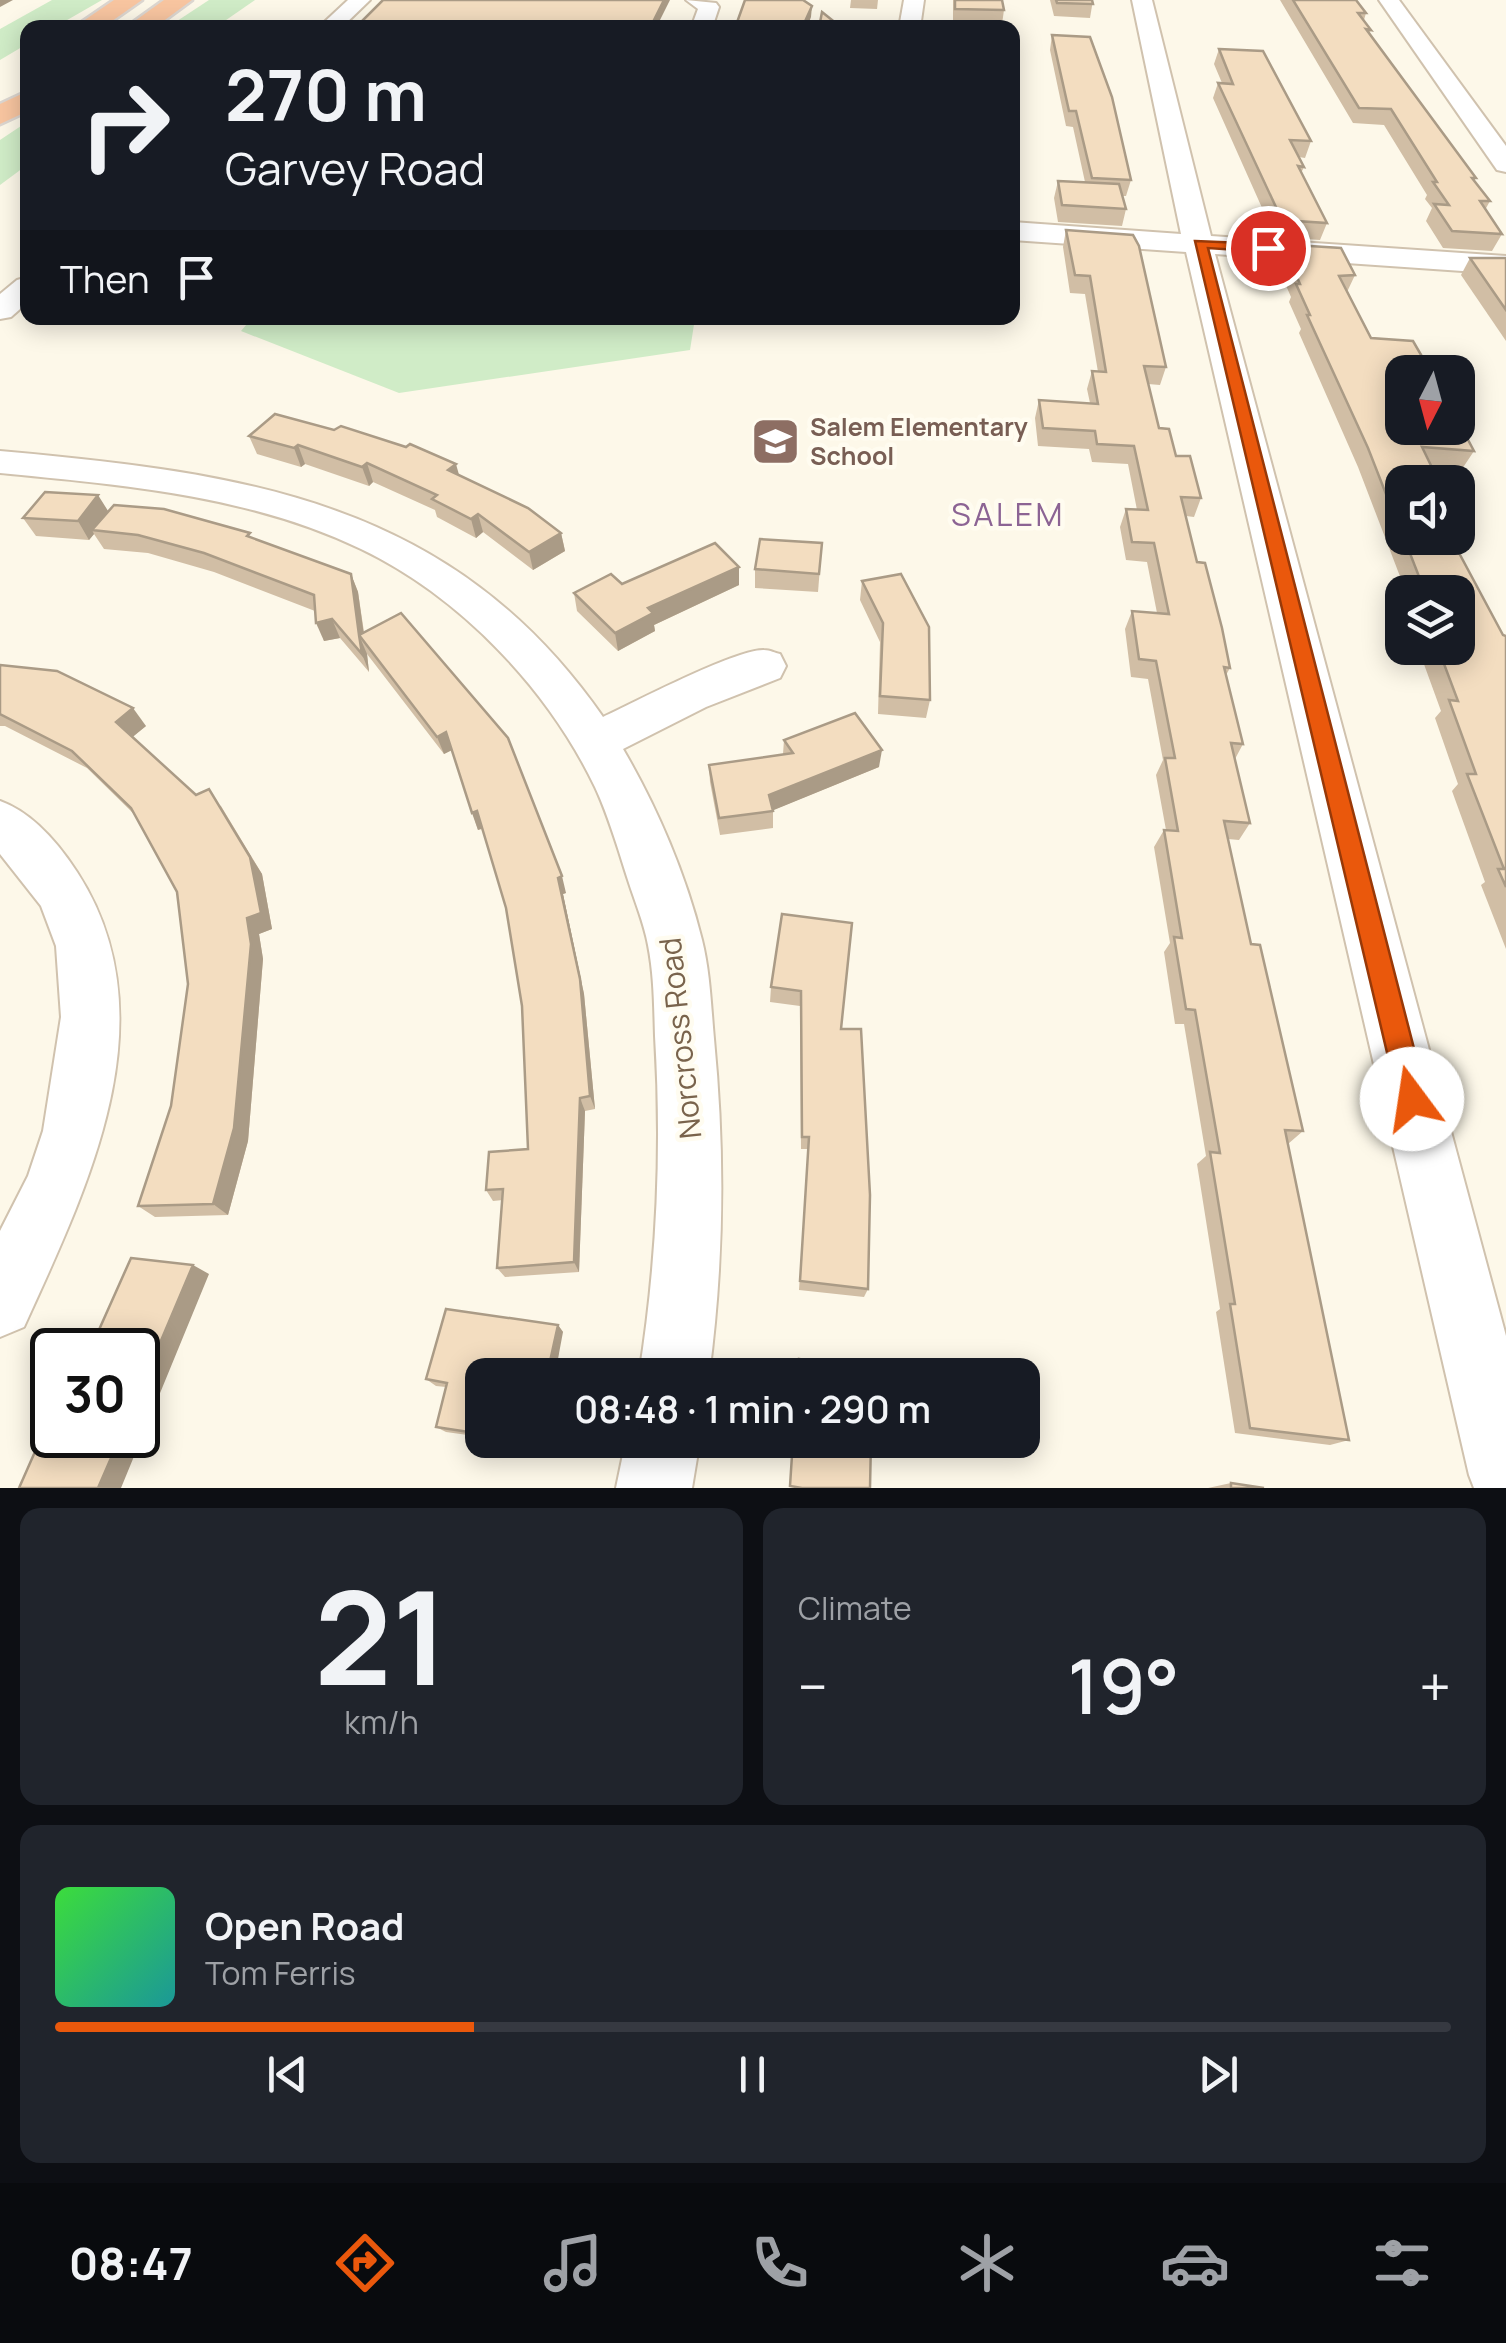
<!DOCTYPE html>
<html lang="en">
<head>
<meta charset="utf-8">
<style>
	:root { --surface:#171b24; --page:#20242c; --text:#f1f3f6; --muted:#9ea1a6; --line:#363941; --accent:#ea580c }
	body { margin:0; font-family:Manrope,sans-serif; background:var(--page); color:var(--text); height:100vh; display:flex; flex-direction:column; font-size:38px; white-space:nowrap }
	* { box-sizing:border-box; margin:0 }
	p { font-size:32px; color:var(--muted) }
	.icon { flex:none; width:55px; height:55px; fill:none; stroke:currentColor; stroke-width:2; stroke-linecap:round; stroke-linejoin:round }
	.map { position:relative; height:1488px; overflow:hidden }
	.sheet { display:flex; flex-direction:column; gap:20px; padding:20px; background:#0d0f14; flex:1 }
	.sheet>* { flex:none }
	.guide { position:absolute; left:20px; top:20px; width:1000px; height:305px; border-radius:20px; box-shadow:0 5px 25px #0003; background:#171b24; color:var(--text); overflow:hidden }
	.needle { width:65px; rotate:186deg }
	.buttons { position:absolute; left:1385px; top:355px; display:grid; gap:20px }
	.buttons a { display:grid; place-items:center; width:90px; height:90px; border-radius:20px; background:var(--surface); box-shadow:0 5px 25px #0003; font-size:50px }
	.speed { position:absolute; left:30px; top:1328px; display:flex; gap:20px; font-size:50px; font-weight:700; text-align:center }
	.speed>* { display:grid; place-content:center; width:130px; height:130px; border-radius:50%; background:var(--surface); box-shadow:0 5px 25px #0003; line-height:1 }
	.speed .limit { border:5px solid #111; border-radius:15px; background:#fff; color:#111 }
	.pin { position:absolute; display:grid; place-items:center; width:85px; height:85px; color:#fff; margin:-42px; border:5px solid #fff; border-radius:50%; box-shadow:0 2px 10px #0007 }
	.me { position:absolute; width:110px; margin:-55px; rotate:346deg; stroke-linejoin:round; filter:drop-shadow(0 0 8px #0008) }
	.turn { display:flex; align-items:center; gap:35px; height:210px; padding:0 40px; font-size:45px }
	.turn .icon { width:130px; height:130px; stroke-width:2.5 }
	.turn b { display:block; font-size:70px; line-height:85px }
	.then { display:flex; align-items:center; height:95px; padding:0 40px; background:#0003; gap:20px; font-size:38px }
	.big { font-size:75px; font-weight:600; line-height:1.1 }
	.sheet .tile { flex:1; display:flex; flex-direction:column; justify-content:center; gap:15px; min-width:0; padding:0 35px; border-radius:20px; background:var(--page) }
	.sheet .dial { align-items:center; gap:0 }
	.dial b { font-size:130px; line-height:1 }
	.song { display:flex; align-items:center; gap:30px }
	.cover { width:120px; height:120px; border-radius:15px; background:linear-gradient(135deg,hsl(120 70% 55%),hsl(180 70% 35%)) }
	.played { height:10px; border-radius:5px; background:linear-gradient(90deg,var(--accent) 30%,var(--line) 30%) }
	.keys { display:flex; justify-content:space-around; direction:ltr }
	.heat { display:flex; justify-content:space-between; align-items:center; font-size:55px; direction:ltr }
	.sheet .tiles { flex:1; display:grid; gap:20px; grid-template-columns:1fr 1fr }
	.tile:last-child { grid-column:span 2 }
	.trip { position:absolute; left:465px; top:1358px; width:575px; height:100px; border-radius:20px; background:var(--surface); box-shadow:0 5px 25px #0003; font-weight:600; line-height:100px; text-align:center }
	.tab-bar { display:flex; height:160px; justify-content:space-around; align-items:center; background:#090b0e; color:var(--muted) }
	.tab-bar .icon { width:70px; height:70px }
	.tab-bar .active { color:var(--accent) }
	.tab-bar b { font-size:45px; color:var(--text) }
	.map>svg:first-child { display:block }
</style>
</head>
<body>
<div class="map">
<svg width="1506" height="1488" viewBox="0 0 1506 1488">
	<rect width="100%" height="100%" fill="#fdf8e9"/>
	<g fill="#d0ecc7">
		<path d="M 52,0 L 102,0 L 55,27 L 28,28 L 27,44 L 0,60 L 0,29 Z"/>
		<path d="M 209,0 L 255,0 L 216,27 L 168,27 Z"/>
		<path d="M 27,122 L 27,165 L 0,185 L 0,140 Z"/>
		<path d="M 252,318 L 695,318 L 690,350 L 399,393 L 241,331 Z"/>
	</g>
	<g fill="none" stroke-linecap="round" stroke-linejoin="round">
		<defs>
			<g id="minor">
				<path d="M 348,0 L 370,0 L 341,28 L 318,28 Z"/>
				<path d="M 686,0 L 716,3 L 719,7 L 712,28 L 691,28 L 698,9 Z"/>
				<path d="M 904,0 L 924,0 L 920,28 L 899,28 Z"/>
				<path d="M 1132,0 L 1152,0 L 1211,236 L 1506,256 L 1506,274 L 1215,254 L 1506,1336 L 1506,1488 L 1474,1488 L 1469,1475 L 1186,252 L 1012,240 L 1012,222 L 1181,234 Z"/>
				<path d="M 1379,0 L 1399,0 L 1506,146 L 1506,172 L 1497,170 Z"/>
				<path d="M 28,277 L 28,302 L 11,317 L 0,319 L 0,294 L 17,280 Z"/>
				<path d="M 0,451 C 244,473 452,500 603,717 C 633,703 736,649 764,650 C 770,650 775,653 780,654 L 786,666 L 780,678 L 706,707 L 623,749 C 657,807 686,875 702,940 C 710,972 711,1006 714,1039 C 725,1152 724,1263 709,1375 L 639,1375 C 657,1262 662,1150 655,1036 C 654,1005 654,975 648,945 C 644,923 635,902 628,880 C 618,849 609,817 595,787 C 548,689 461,597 361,549 C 249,495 122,485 0,473 Z"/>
				<path d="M 0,801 C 33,813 58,843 77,872 C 172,1018 87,1188 24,1327 L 0,1337 L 0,1231 L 28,1176 L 43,1131 L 61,1017 L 56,946 L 41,906 L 0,854 Z"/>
				<path d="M 626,1440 L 700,1440 L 692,1488 L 616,1488 Z"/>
			</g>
			<g id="highway">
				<path d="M 114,0 L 142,0 L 102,28 L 73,28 Z"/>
				<path d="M 164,0 L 192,0 L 154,28 L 125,28 Z"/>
				<path d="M 28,91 L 28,111 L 0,124 L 0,104 Z"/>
			</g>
		</defs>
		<use href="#minor" stroke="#d0c2ae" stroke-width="4"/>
		<use href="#highway" stroke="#dcd6d0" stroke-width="5"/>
		<use href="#minor" fill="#fff" fill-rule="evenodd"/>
		<use href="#highway" fill="#f8c5a0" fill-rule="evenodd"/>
	</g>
	<g fill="#d1bea5">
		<path d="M 851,0 L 878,0 L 877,9 L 850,8 Z"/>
		<path d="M 953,0 L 1002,0 L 1004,10 L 1002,24 L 953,22 Z"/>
		<path d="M 1050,0 L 1093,0 L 1090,18 L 1054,16 Z"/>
		<path d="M 1280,0 L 1356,0 L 1366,13 L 1364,20 L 1371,30 L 1369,35 L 1476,178 L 1474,181 L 1490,201 L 1485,210 L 1502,234 L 1492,251 L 1443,248 L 1426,221 L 1432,208 L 1425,199 L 1427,195 L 1384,125 L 1353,123 Z"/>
		<path d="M 1052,35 L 1131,180 L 1126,196 L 1122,196 L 1126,209 L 1122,226 L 1058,222 L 1054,198 L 1058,181 L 1085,182 L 1073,127 L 1066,126 L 1050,50 Z"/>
		<path d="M 1219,49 L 1311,141 L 1305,158 L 1299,157 L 1304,167 L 1301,173 L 1327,223 L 1320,240 L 1275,237 L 1213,98 L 1218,83 L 1222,83 L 1214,64 Z"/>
		<path d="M 1066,230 L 1166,367 L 1160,385 L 1148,384 L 1159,428 L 1201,498 L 1194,517 L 1186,516 L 1197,562 L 1230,668 L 1226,675 L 1243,744 L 1235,759 L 1250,823 L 1239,840 L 1228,839 L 1251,944 L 1303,1131 L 1288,1144 L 1349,1440 L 1330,1445 L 1235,1433 L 1216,1312 L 1220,1309 L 1197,1164 L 1206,1156 L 1184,1024 L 1175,1024 L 1164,952 L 1170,943 L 1154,847 L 1164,830 L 1166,830 L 1156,775 L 1163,760 L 1148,679 L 1131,677 L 1125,629 L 1132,611 L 1157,613 L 1147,562 L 1126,560 L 1120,527 L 1126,509 L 1137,510 L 1128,464 L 1092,462 L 1089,449 L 1038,446 L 1035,418 L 1039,400 L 1090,403 L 1087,389 L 1092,371 L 1098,372 L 1085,294 L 1070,293 L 1063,247 Z"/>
		<path d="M 1294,245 L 1355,275 L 1347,292 L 1371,338 L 1474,451 L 1462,469 L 1431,467 L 1402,482 L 1402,538 L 1451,538 L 1503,635 L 1506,636 L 1506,949 L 1481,885 L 1485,882 L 1452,791 L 1458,784 L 1435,718 L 1441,711 L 1421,656 L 1426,648 L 1458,648 L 1458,592 L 1406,592 L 1358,467 L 1299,333 L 1301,329 L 1289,302 L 1291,297 L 1281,274 Z"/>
		<path d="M 1470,258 L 1506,258 L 1506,341 L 1461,275 Z"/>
		<path d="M 249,436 L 459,475 L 561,533 L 565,551 L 533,570 L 483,532 L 476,538 L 437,517 L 435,510 L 373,482 L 369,486 L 305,464 L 301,467 L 257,454 Z"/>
		<path d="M 108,512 L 253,538 L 351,574 L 358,592 L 364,632 L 566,893 L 563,894 L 584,994 L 595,1109 L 585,1111 L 579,1272 L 505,1277 L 497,1268 L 503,1200 L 493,1201 L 486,1190 L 528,1149 L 522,1006 L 506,908 L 482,829 L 478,830 L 452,750 L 444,754 L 367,654 L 369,672 L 340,638 L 324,641 L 315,611 L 214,572 L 148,553 L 104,549 L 94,534 L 89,540 L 36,536 L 23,518 Z"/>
		<path d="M 822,543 L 818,592 L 755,588 L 755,569 Z"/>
		<path d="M 739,567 L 739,585 L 654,625 L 655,631 L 618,651 L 577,611 L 574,593 L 622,584 Z"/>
		<path d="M 862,581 L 930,700 L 926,718 L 878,714 L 880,642 L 860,600 Z"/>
		<path d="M 0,665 L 146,726 L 132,737 L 196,795 L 221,806 L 262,874 L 272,929 L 259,934 L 263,959 L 248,1141 L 228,1215 L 155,1217 L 138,1206 L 171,1106 L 188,984 L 177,892 L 136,816 L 87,768 L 5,726 L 0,726 Z"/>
		<path d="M 784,740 L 879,767 L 773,810 L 773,828 L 720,835 L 710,782 L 709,765 L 783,754 Z"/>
		<path d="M 782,914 L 841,1029 L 868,1289 L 864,1297 L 799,1290 L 808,1149 L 801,1149 L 800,1006 L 770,1002 L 771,987 Z"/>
		<path d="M 558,1325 L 563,1332 L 482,1375 L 482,1437 L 446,1432 L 436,1427 L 446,1387 L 436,1386 L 426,1379 Z"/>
		<path d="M 503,1440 L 541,1440 L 540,1445 Z"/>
		<path d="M 1231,1483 L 1264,1488 L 1208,1488 Z"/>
	</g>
	<g fill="#aa9b86">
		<path d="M 0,0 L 13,0 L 0,7 Z"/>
		<path d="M 664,0 L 670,0 L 656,28 L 650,28 Z"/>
		<path d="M 812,6 L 811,17 L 807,28 L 802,28 Z"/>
		<path d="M 298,445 L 305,464 L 301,467 L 294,448 Z"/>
		<path d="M 367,463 L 373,482 L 369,486 L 362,467 Z"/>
		<path d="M 456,464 L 461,482 L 448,470 Z"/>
		<path d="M 98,495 L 110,514 L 92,530 L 94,534 L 89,540 L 78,521 Z"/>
		<path d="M 478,514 L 483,532 L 476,538 L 471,519 Z"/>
		<path d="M 561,533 L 565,551 L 533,570 L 529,552 Z"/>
		<path d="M 739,567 L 739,585 L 654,625 L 655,631 L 618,651 L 615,633 L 648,608 Z"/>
		<path d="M 351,574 L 358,592 L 365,643 L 359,635 Z"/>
		<path d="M 332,619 L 340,638 L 324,641 L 316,623 Z"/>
		<path d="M 359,635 L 367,654 L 369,672 L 362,654 Z"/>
		<path d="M 133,708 L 146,726 L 129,740 L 116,722 Z"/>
		<path d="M 446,732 L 452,750 L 444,754 L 437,737 Z"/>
		<path d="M 882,750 L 879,767 L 769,812 L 769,795 Z"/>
		<path d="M 209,789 L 262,874 L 272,929 L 259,934 L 263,959 L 248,1141 L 228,1215 L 213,1204 Z"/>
		<path d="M 477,811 L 483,828 L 478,830 L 472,813 Z"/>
		<path d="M 562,876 L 566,893 L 563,894 L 584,994 L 595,1109 L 590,1096 L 558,878 Z"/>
		<path d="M 580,1098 L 585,1111 L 579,1272 L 574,1262 Z"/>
		<path d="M 193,1265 L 209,1274 L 121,1488 L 98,1488 L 121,1435 L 138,1435 L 138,1395 Z"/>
		<path d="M 558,1325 L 563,1332 L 555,1375 L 547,1375 Z"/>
	</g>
	<g fill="#f3ddc0" stroke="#aa9b86" stroke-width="2.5">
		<path d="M 383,0 L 664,0 L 650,28 L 355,28 Z"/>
		<path d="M 745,0 L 803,0 L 812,6 L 802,28 L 735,28 Z"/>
		<path d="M 955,0 L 1002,0 L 1004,10 L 955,9 Z"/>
		<path d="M 1056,0 L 1092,0 L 1093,4 L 1057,3 Z"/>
		<path d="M 1293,0 L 1356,0 L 1366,13 L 1358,13 L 1371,30 L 1366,29 L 1476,178 L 1472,178 L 1490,201 L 1480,201 L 1502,234 L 1452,231 L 1434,204 L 1449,205 L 1433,182 L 1437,182 L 1391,109 L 1359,108 Z"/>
		<path d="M 822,12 L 842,28 L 819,28 Z"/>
		<path d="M 1052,35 L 1090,37 L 1112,97 L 1131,180 L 1092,178 L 1076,111 L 1069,111 Z"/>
		<path d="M 1219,49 L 1263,51 L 1311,141 L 1290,140 L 1304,167 L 1298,166 L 1327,223 L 1282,220 L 1218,83 L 1233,84 Z"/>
		<path d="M 1058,181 L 1119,184 L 1126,209 L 1062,205 Z"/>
		<path d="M 1066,230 L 1133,235 L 1139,246 L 1166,367 L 1144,366 L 1159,428 L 1169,429 L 1176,456 L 1190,456 L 1201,498 L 1181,497 L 1197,562 L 1205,563 L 1222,628 L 1230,668 L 1224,667 L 1243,744 L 1231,743 L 1250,823 L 1224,821 L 1251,944 L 1260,945 L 1303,1131 L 1285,1130 L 1349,1440 L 1250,1428 L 1230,1304 L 1235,1304 L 1210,1152 L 1220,1153 L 1195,1010 L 1186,1009 L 1174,937 L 1182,938 L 1164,830 L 1178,831 L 1165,758 L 1175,758 L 1156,661 L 1139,659 L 1132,611 L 1169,614 L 1154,543 L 1132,542 L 1126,509 L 1148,510 L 1134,446 L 1097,444 L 1095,431 L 1043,428 L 1039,400 L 1098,404 L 1092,371 L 1106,372 L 1090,276 L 1075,275 Z"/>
		<path d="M 1294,245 L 1341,248 L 1355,275 L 1339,276 L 1371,338 L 1413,341 L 1431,372 L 1402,372 L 1402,428 L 1458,428 L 1458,421 L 1474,451 L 1422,447 L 1439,482 L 1402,482 L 1402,535 L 1368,448 L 1307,315 L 1310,315 L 1296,284 L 1300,284 L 1288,257 L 1300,257 Z"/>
		<path d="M 1470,258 L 1506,258 L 1506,310 Z"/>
		<path d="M 275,414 L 334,430 L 341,426 L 406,447 L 410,444 L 456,464 L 448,470 L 528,508 L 561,533 L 529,552 L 478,514 L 471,519 L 432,499 L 437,495 L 367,463 L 362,467 L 298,445 L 294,448 L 249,436 Z"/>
		<path d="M 45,492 L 98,495 L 78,521 L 23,518 Z"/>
		<path d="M 114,505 L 164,509 L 250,533 L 247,536 L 351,574 L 359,635 L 401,613 L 508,738 L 562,876 L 558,878 L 580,979 L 590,1096 L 580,1098 L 574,1262 L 497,1268 L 503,1189 L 486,1190 L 489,1152 L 528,1149 L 522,1006 L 506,908 L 477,811 L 472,813 L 446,732 L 437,737 L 359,635 L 362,654 L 332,619 L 316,623 L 314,595 L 204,553 L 138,535 L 92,530 Z"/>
		<path d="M 1404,538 L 1451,538 L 1503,635 L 1506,636 L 1506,887 L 1498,869 L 1504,869 L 1467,774 L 1476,774 L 1449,700 L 1458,701 L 1438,648 L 1458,648 L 1458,592 L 1425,592 Z"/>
		<path d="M 760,539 L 822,543 L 819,574 L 755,569 Z"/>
		<path d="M 715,543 L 739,567 L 648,608 L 653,613 L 615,633 L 574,593 L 611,574 L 622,584 Z"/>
		<path d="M 901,574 L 929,627 L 930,700 L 880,696 L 883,623 L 862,581 Z"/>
		<path d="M 0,665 L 57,671 L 133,708 L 116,722 L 196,795 L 209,789 L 250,857 L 261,913 L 247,918 L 251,944 L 234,1128 L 213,1204 L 138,1206 L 171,1106 L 188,984 L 177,892 L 131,808 L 72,751 L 0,714 Z"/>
		<path d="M 855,713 L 882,750 L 769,795 L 773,811 L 719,818 L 709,765 L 793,753 L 784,740 Z"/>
		<path d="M 782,914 L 852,923 L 841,1029 L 861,1029 L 870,1195 L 868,1289 L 800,1281 L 809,1137 L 802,1137 L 801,991 L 771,987 Z"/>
		<path d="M 131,1258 L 193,1265 L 138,1395 L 138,1350 L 90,1350 Z"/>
		<path d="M 446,1309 L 558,1325 L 547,1375 L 482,1375 L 482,1434 L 436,1427 L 447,1383 L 426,1379 Z"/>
		<path d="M 799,1359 L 873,1369 L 873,1375 L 798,1375 Z"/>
		<path d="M 49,1420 L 52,1421 L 52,1435 L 121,1435 L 98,1488 L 19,1488 Z"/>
		<path d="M 793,1440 L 871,1440 L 870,1488 L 802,1488 L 790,1486 Z"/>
		<path d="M 1231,1483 L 1264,1488 L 1231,1488 Z"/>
	</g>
	<path fill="#ea580c" stroke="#983908" stroke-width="2.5" d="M 1195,241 L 1268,244 L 1275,248 L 1268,252 L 1208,248 L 1427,1099 L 1423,1109 L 1412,1113 L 1402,1109 L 1398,1099 Z"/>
	<defs>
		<symbol id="school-square" viewBox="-11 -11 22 22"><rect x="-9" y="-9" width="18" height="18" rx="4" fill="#8d6e63" stroke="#fffcf0"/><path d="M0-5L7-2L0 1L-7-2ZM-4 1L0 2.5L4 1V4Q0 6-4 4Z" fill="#fff"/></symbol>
	</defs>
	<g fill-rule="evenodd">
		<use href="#school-square" x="748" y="414" width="55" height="55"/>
	</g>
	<g text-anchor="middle" stroke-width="9" stroke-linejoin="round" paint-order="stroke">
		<g font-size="25" font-weight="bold" fill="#785e54" stroke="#fffcf0" text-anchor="start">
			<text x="810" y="436">Salem Elementary<tspan x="810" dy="29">School</tspan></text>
		</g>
		<g font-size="30" fill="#79634c" stroke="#fffcf0">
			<text transform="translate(681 1038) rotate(-96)" y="10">Norcross Road</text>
		</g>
		<g font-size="32" letter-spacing="2.5" fill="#8c6494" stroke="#fffcf0">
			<text x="1008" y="526">SALEM</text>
		</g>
	</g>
</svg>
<div class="buttons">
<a><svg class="needle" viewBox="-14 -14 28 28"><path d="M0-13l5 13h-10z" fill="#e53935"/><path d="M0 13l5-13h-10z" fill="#9ea1a6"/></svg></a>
<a><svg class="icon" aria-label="sound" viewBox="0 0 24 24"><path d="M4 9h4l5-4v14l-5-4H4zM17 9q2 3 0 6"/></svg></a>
<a><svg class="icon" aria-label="layers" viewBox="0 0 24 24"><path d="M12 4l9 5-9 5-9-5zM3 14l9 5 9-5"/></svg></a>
</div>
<div class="speed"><div class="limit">30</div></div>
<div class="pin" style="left:1268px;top:248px;background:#d93025"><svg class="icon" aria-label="arrive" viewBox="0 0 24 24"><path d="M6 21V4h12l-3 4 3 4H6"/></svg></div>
<svg class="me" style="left:1412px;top:1099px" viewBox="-20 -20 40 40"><circle r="19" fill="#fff"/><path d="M0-13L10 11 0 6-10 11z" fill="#ea580c"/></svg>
<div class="trip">08:48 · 1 min · 290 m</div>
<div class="guide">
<div class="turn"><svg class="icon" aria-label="right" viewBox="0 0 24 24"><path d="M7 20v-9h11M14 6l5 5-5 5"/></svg><div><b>270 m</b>Garvey Road</div></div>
<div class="then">Then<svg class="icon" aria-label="arrive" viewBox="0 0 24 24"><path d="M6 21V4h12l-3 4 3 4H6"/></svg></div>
</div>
</div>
<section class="sheet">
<div class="tiles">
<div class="tile dial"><b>21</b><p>km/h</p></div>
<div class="tile"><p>Climate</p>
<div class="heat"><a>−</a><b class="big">19°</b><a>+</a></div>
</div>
<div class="tile">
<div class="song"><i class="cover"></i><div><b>Open Road</b><p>Tom Ferris</p></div></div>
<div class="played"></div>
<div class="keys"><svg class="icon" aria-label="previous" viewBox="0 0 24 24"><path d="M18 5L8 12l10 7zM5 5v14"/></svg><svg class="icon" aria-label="pause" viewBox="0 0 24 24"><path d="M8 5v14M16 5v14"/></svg><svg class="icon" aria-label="next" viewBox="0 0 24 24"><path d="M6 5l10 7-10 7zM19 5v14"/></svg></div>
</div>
</div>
</section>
<nav class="tab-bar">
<b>08:47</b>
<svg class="icon active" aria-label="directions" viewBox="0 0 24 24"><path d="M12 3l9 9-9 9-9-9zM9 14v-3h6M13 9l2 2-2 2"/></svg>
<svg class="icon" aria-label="music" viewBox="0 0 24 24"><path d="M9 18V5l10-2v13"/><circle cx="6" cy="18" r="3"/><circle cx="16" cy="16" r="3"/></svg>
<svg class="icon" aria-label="phone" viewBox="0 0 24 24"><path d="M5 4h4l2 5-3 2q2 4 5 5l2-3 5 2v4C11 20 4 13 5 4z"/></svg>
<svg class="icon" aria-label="climate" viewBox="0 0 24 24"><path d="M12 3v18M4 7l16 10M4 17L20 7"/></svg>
<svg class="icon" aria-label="car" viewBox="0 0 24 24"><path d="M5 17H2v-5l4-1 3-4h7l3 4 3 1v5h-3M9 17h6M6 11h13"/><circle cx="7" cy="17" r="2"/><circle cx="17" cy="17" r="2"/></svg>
<svg class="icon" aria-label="filters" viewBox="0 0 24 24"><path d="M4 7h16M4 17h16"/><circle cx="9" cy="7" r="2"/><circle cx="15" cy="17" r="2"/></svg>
</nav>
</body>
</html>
